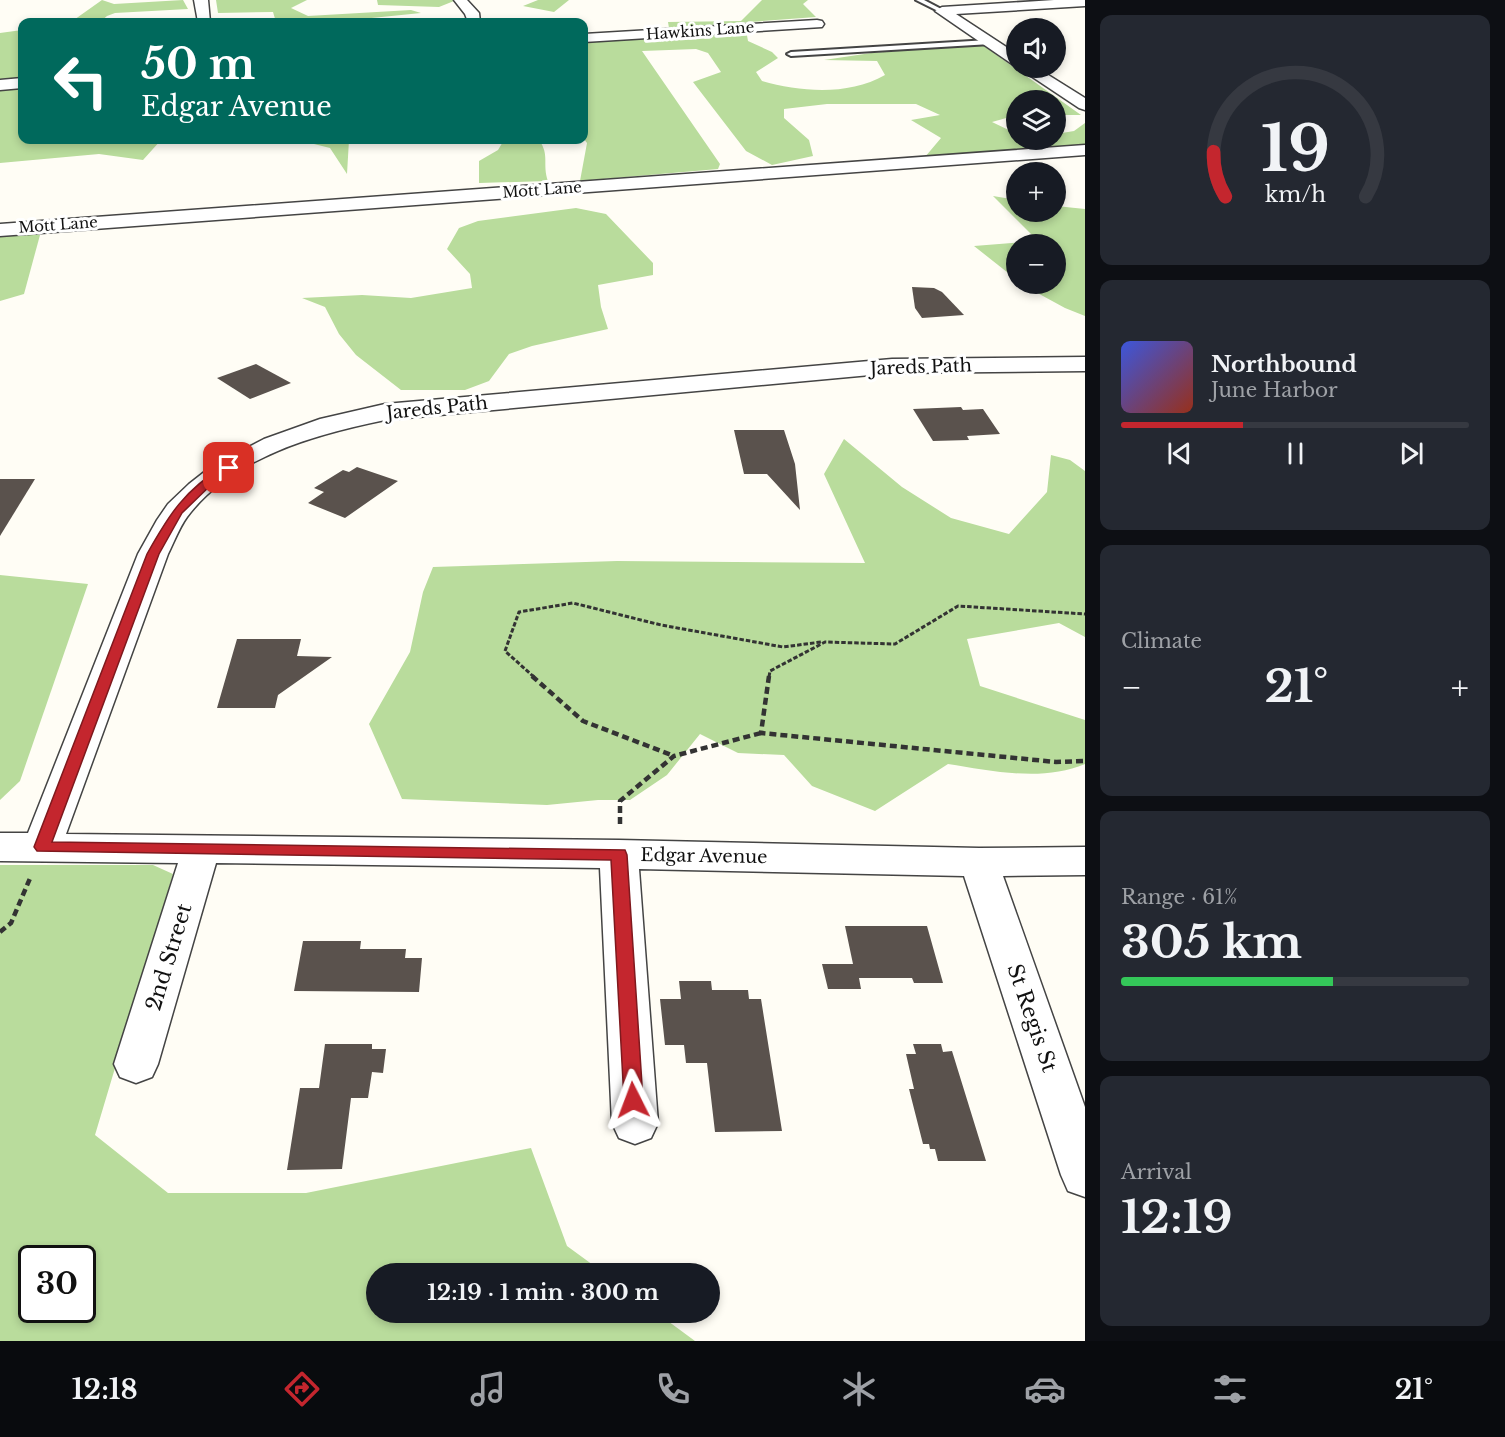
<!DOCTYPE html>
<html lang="en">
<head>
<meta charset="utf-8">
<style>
	:root { --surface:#171b24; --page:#242831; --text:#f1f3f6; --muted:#9ea1a6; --line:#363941; --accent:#c4262e }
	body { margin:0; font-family:"Libre Baskerville",serif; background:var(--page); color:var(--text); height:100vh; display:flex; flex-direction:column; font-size:22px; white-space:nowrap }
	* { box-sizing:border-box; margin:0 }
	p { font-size:20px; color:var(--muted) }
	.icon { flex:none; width:33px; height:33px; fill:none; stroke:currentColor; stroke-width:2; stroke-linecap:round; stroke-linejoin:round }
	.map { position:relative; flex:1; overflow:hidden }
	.panel { display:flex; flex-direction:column; gap:15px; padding:15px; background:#0d0f14; width:420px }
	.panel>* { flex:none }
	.guide { position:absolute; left:18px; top:18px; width:570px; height:126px; border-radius:12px; box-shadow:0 3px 9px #0003; background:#00695c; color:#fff; overflow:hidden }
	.buttons { position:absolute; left:1006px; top:18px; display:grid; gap:12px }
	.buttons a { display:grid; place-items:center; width:60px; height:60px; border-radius:50%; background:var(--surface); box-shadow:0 3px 9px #0003; font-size:30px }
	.speed { position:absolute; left:18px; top:1245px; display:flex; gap:12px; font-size:30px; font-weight:700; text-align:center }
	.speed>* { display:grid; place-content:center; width:78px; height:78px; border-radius:50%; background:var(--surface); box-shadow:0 3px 9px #0003; line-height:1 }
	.speed .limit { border:3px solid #111; border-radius:9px; background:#fff; color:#111 }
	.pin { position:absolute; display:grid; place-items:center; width:51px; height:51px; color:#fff; margin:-26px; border-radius:12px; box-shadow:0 3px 9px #0006 }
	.me { position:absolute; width:66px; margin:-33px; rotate:357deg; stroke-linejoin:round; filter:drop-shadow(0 0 4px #0008) }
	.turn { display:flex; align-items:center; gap:21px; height:126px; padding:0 24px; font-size:27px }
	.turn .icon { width:78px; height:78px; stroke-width:2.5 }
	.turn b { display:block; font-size:42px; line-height:51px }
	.big { font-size:45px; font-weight:700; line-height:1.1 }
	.panel .card { flex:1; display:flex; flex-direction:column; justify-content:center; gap:9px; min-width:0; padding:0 21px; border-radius:12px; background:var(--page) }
	.panel .dial { align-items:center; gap:0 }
	.dial svg { height:156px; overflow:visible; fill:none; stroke:var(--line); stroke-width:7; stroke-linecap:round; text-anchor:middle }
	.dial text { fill:var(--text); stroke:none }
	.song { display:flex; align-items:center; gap:18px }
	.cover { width:72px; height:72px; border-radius:9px; background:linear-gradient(135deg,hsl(230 70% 55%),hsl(10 70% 35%)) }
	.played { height:6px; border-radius:3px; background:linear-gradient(90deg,var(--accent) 35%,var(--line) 35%) }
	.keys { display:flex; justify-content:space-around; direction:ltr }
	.heat { display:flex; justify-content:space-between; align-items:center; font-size:33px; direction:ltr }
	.charge { height:9px; border-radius:4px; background:linear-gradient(90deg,#34c759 61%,var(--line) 0) }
	.trip { position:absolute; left:366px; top:1263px; width:354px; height:60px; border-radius:30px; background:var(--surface); box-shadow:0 3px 9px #0003; font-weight:700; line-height:60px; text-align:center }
	.tab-bar { display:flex; height:96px; justify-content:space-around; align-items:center; background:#090b0e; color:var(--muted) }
	.tab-bar .icon { width:42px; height:42px }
	.tab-bar .selected { color:var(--accent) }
	.tab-bar b { font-size:27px; color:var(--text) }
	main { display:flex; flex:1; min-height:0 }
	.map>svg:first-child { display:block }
</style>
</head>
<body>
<main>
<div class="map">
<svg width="1085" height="1341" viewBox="0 0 1085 1341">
	<rect width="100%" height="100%" fill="#fffdf5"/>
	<g fill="#b9dc9c" fill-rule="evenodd">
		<path d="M 102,0 L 114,4 L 183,0 L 188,9 L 115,13 L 107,16 L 100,22 L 71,22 Z"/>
		<path d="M 216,0 L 307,0 L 291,8 L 308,16 L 411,10 L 421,13 L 332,22 L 276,22 L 273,12 L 218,13 Z"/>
		<path d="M 377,0 L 452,0 L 454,1 L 439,7 L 378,5 Z"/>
		<path d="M 538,0 L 569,0 L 554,12 L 523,6 Z"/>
		<path d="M 762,0 L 808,0 L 803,4 L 816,17 L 669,28 L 668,22 L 741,21 Z"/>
		<path d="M 22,30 L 22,79 L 0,81 L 0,33 Z"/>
		<path d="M 746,30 L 748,41 L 772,52 L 778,58 L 756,72 L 762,81 C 801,92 848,96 885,75 L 877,61 L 824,60 L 871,53 L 981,44 L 1081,115 L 1056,115 L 1056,100 L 1017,100 L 1017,115 L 992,122 L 1017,134 L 1017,140 L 1056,140 L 1056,134 L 1074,131 L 1085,123 L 1085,146 L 925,157 L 941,138 L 911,120 L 940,115 L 916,104 L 827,104 L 784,109 L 784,118 L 809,140 L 813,156 L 772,165 L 746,151 L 693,82 L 721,72 L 708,53 L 696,49 L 642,51 L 720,164 L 718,169 L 580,181 L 587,143 L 584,139 L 584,41 Z"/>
		<path d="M 22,88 L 22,140 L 80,142 L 161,140 L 143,160 L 99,154 L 0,163 L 0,89 Z"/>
		<path d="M 298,140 L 349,140 L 347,174 L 330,148 Z"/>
		<path d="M 504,140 L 539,140 C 550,155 542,164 548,181 L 479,183 L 479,161 L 498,150 Z"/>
		<path d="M 993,196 L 1017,200 L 1017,212 L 1056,212 L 1056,206 L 1085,209 L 1085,316 L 1065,308 L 1021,284 L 1056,284 L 1056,244 L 1017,244 L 1017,280 L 974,246 L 1038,241 Z"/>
		<path d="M 576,208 L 606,214 L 653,263 L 653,275 L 598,285 L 601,307 L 608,329 L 532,346 L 509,354 L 489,381 L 465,390 L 401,390 L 356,355 L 339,334 L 325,307 L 302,298 L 362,295 L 411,298 L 472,288 L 470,274 L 447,249 L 459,228 L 478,221 Z"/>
		<path d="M 34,232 L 40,235 L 24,294 L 0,301 L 0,235 Z"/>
		<path d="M 844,439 L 902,487 L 951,518 L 1009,534 L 1047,492 L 1051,455 L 1070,460 L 1085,471 L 1085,637 L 1059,623 L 967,639 L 980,686 L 1085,720 L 1085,764 C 1043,782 992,771 948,764 L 875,811 L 812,786 L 784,755 L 738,753 L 700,734 L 667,775 L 630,800 L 598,800 L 547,805 L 402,799 L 369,724 L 410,652 L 423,592 L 433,567 L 617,561 L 865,563 L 824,474 Z"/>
		<path d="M 0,575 L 88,584 L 20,781 L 0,800 Z"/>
		<path d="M 0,865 L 153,865 L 173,874 L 95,1135 L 168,1193 L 306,1193 L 531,1148 L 567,1246 L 604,1273 L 376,1274 L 376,1312 L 657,1313 L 695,1341 L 0,1341 ZM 32,1258 L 82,1258 L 82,1310 L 32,1310 Z"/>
	</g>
	<g fill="#5a524d">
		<path d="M 912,287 L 934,288 L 942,292 L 964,315 L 922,318 L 915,308 Z"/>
		<path d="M 256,364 L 291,383 L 250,399 L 217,378 Z"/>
		<path d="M 961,407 L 963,410 L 983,409 L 1000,434 L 967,436 L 969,440 L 933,441 L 913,409 Z"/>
		<path d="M 734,430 L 784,430 L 795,464 L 800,510 L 767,474 L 744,474 Z"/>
		<path d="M 357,467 L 398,481 L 345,518 L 308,503 L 324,492 L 314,488 L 343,470 L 349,472 Z"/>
		<path d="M 0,479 L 35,479 L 0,536 Z"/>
		<path d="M 237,639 L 301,639 L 297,656 L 332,657 L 278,695 L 275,708 L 217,708 Z"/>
		<path d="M 845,926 L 927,926 L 943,983 L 914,983 L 912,978 L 859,978 L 861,989 L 828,989 L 822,964 L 853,964 Z"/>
		<path d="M 303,941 L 361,941 L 360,949 L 406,949 L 405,958 L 422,958 L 419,992 L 294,991 Z"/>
		<path d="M 679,981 L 711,981 L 712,990 L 748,990 L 749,999 L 761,999 L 782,1131 L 715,1132 L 707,1063 L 686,1063 L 684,1045 L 665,1045 L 660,999 L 681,999 Z"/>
		<path d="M 325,1044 L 372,1044 L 372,1049 L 386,1049 L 383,1073 L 372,1072 L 368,1098 L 351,1098 L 342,1169 L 287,1170 L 300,1088 L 319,1088 Z"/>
		<path d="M 913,1044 L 941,1044 L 943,1052 L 952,1051 L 986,1161 L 938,1161 L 935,1149 L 930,1149 L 929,1144 L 923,1144 L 909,1089 L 914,1089 L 906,1054 L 916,1054 Z"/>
	</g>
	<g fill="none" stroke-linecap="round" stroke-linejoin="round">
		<defs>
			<g id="lane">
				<path d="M 916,0 L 924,0 L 945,11 L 940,12 Z"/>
				<path d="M 988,40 L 991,44 L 791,56 L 787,54 L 791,52 Z"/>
			</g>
			<g id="street">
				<path d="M 194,0 L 208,0 L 210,22 L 198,22 Z"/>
				<path d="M 454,0 L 467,0 L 479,13 L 480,22 L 468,22 L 465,14 Z"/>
				<path d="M 1054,0 L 1085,0 L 1085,6 L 956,14 L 1017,54 L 1017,65 L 1012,64 L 935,11 L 942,7 Z"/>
				<path d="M 817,20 L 822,21 L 824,24 L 822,27 L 584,42 L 584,34 Z"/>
				<path d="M 1019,68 L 1037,68 L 1085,98 L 1085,110 L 1079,108 Z"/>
				<path d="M 22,78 L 22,88 L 0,90 L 0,80 Z"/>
				<path d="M 1085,145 L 1085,155 L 0,236 L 0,224 Z"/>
				<path d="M 1085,357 L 1085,371 L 892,373 L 385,420 C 316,434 232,457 187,517 C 179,528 174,542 168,554 L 66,834 L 619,840 L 979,848 L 1085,847 L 1085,875 L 1003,876 L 1085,1107 L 1085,1197 L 1068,1191 L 1061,1175 L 964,876 L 639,869 L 658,1123 L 651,1138 L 635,1144 L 619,1138 L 612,1123 L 600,868 L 216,863 L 158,1064 L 152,1077 L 136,1083 L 120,1077 L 114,1064 L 178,863 L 0,861 L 0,833 L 28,833 L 138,554 L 157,520 L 168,504 L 189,484 L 212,466 L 264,439 L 320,419 L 385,404 L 892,359 Z"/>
			</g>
		</defs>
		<use href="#lane" stroke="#444" stroke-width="4"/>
		<use href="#street" stroke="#444" stroke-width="3"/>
		<g stroke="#333" stroke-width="3" stroke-dasharray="4.5 2" stroke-linecap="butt">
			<path d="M 534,677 L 505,651 L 519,612 L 573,603 L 661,625 L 783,647 L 821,642"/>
			<path d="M 769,677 L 770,671 L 825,642 L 895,644 L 958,606 L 1085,614"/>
		</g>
		<g stroke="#333" stroke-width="4.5" stroke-dasharray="7 4" stroke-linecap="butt">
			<path d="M 532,676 L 583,721 L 674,756"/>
			<path d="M 769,676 L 761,733 L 1056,762 L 1085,761"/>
			<path d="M 620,824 L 620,801 L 674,756 L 761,733"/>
			<path d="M 0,932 L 11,923 L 31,876"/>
		</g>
		<use href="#lane" fill="#fff" fill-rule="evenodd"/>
		<use href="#street" fill="#fff" fill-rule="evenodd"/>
	</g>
	<path fill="#c4262e" stroke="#7f191e" stroke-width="1.5" d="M 225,465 L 233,465 L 235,468 L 214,482 L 182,513 L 159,554 L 52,842 L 625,850 L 627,855 L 643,1100 L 640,1106 L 633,1109 L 627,1106 L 624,1100 L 611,860 L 37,851 L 34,847 L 147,554 C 170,513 184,491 225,465 Z"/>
	<g text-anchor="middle" stroke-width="6" stroke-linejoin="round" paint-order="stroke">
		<g font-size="15" fill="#111" stroke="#fff">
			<text transform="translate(700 31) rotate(-4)" y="5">Hawkins Lane</text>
			<text transform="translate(542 190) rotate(-4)" y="5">Mott Lane</text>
			<text transform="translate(58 225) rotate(-4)" y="5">Mott Lane</text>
		</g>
		<g font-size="18" fill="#111" stroke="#fff">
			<text transform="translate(921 367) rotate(-2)" y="6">Jareds Path</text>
			<text transform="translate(437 408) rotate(-6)" y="6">Jareds Path</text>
			<text transform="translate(704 856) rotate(1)" y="6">Edgar Avenue</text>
		</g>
		<g font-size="21" fill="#111" stroke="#fff">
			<text transform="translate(169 957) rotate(-73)" y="7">2nd Street</text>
			<text transform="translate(1032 1018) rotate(71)" y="7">St Regis St</text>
		</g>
	</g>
</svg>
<div class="buttons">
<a><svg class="icon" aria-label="sound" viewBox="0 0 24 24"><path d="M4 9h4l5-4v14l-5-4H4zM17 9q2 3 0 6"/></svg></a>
<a><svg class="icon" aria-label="layers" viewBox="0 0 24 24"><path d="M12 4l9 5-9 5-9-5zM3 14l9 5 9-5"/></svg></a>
<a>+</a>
<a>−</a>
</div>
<div class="speed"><div class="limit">30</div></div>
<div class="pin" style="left:229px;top:468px;background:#d93025"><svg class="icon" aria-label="arrive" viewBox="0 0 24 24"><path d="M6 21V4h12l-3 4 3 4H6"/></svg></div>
<svg class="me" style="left:633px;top:1100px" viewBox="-20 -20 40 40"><path d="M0-17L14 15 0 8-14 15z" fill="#c4262e" stroke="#fff" stroke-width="4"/></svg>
<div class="trip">12:19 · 1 min · 300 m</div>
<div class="guide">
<div class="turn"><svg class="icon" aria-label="left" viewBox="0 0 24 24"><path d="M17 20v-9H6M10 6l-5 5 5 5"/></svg><div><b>50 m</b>Edgar Avenue</div></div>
</div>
</div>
<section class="panel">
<div class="card dial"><svg viewBox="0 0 100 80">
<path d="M14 69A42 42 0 1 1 86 69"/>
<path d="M14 69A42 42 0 0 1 8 46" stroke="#c4262e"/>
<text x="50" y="56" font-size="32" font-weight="700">19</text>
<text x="50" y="72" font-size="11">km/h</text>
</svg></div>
<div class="card">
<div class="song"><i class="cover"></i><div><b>Northbound</b><p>June Harbor</p></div></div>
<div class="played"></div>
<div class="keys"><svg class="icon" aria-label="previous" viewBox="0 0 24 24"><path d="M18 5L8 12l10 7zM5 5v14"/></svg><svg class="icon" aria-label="pause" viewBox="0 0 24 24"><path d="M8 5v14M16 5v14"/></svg><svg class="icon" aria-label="next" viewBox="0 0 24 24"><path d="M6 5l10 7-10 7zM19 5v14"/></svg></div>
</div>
<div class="card"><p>Climate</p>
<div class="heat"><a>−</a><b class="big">21°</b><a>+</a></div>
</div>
<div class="card"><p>Range · 61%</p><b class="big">305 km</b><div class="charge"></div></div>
<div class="card"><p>Arrival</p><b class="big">12:19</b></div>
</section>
</main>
<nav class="tab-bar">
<b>12:18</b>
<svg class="icon selected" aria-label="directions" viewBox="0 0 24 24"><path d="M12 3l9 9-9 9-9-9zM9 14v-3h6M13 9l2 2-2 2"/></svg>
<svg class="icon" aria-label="music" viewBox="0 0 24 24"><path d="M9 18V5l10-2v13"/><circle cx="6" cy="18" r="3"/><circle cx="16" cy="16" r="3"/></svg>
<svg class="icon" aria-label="phone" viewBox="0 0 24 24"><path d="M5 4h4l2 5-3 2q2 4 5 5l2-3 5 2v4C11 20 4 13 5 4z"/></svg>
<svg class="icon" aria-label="climate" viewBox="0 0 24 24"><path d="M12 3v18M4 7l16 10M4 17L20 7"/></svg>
<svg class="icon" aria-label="car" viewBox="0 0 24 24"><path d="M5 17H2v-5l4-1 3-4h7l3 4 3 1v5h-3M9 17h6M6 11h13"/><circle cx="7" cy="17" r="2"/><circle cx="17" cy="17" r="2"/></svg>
<svg class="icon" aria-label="filters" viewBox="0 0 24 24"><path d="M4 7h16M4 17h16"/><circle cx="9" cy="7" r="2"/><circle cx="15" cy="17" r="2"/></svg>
<b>21°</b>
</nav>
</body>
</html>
